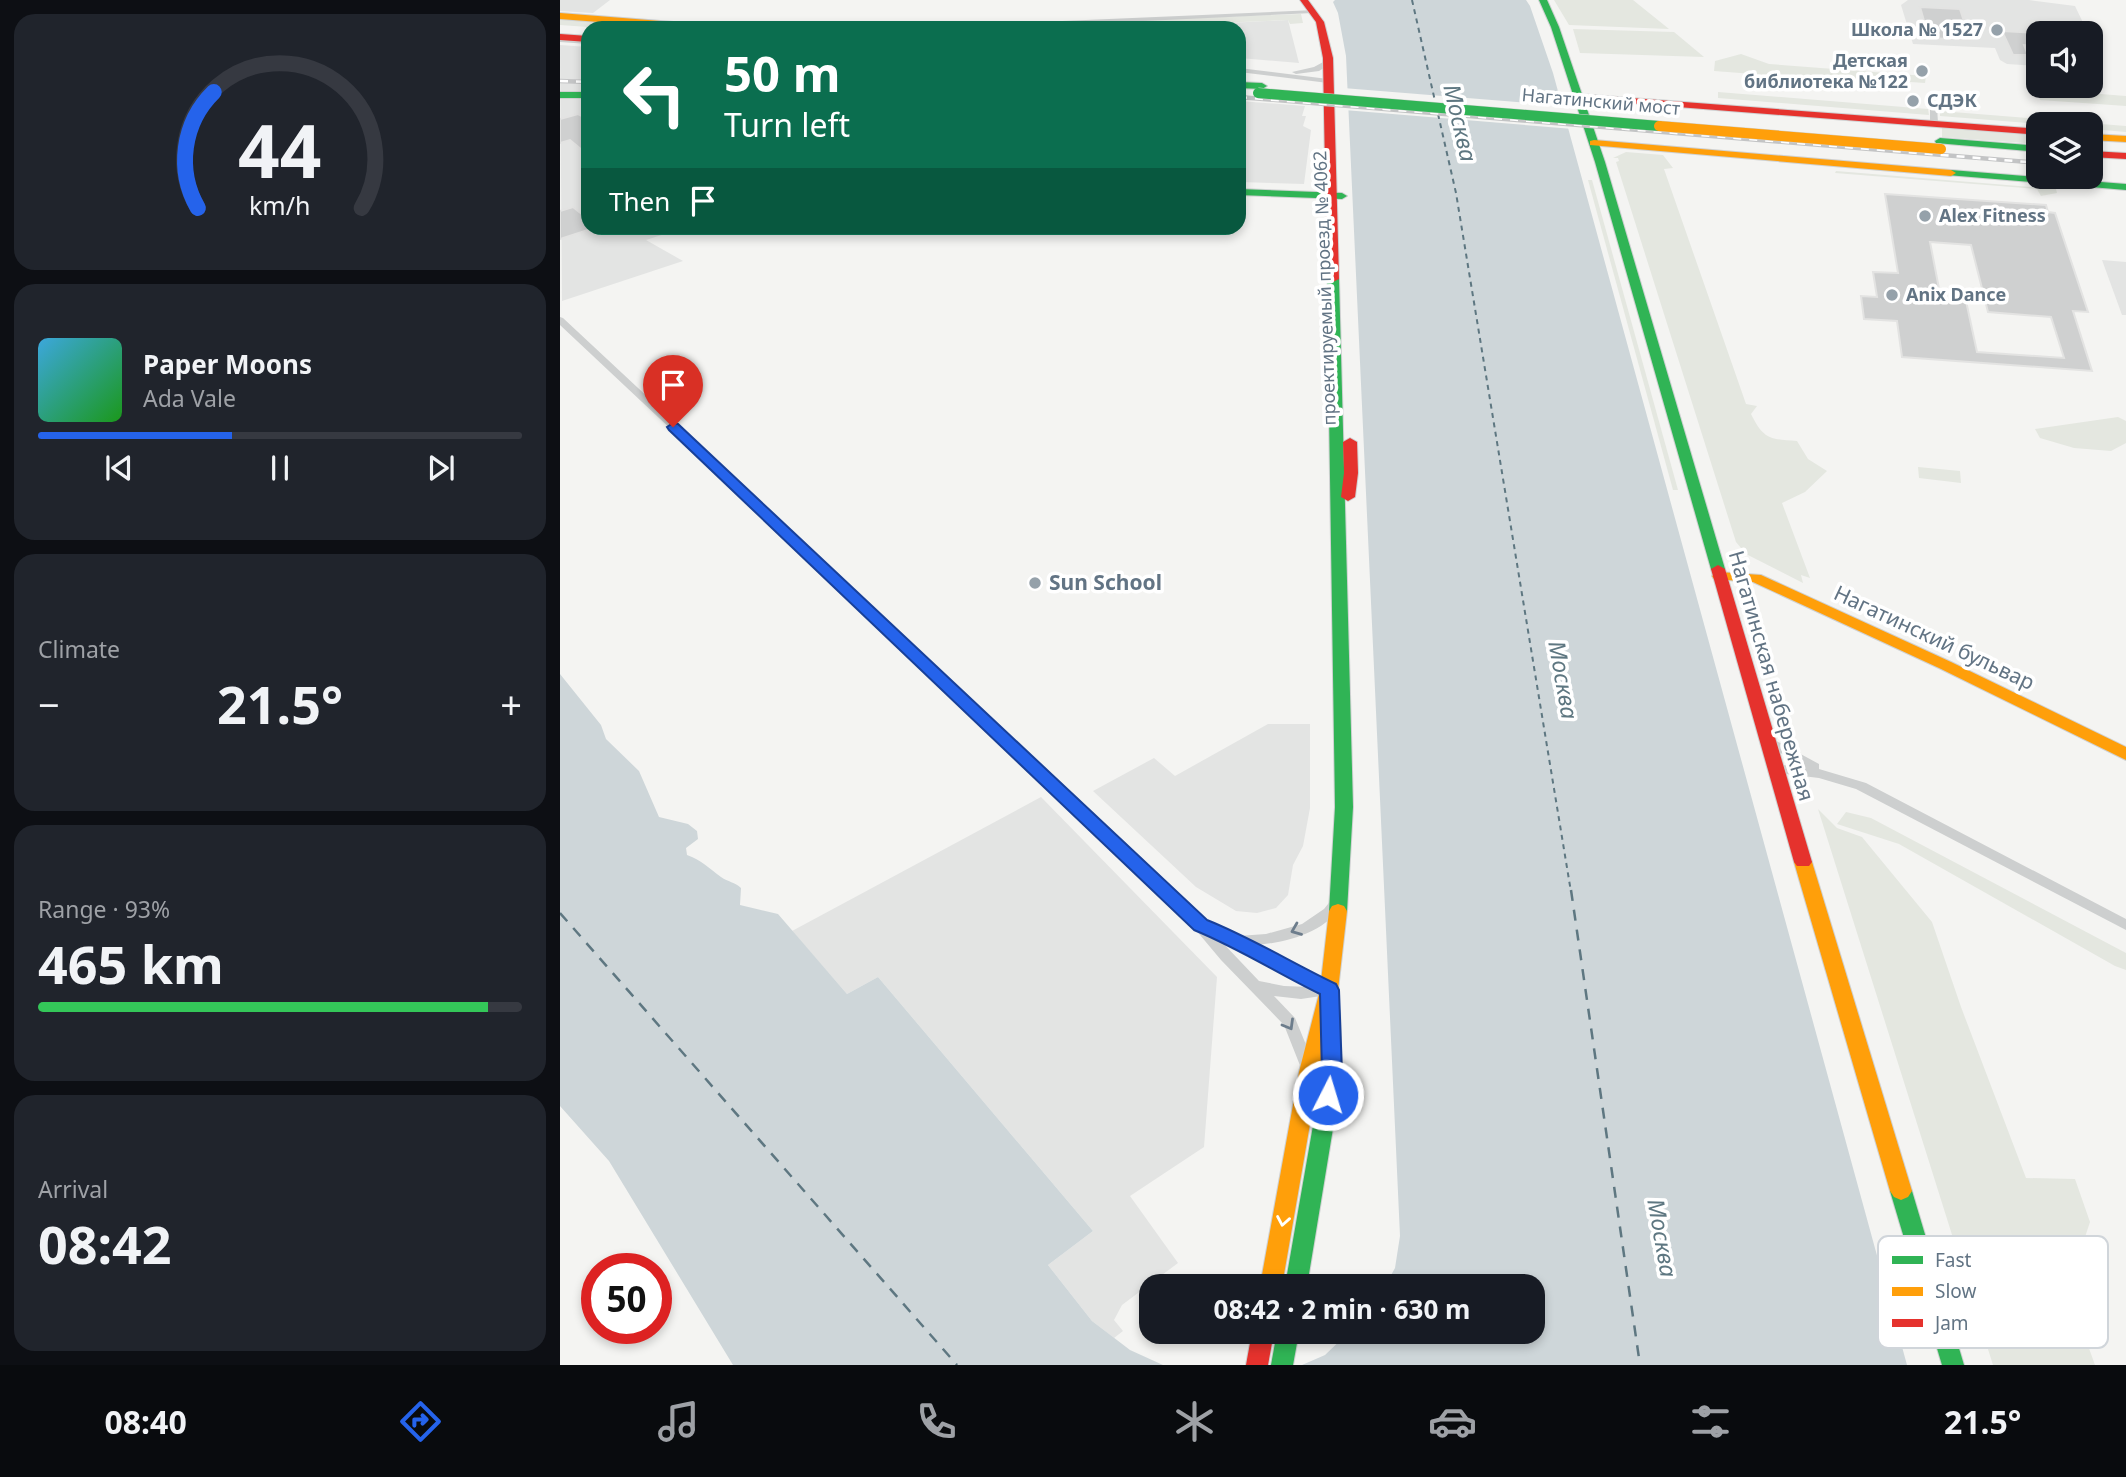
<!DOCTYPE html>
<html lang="en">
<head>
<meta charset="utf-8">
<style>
	:root { --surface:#171b24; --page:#20242c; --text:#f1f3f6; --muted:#9ea1a6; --line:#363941; --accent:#2563eb }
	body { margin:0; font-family:"Noto Sans",sans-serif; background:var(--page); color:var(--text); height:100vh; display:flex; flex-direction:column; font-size:26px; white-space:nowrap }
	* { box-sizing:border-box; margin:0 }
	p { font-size:23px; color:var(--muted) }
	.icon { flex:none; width:38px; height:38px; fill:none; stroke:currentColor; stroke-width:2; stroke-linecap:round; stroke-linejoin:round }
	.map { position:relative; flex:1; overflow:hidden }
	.drawer { display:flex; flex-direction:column; gap:14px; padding:14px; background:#0d0f14; width:560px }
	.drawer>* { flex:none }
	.banner { position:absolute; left:21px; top:21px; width:665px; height:214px; border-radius:21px; box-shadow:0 4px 10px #0003; background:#0b6e4f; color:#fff; overflow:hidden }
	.controls { position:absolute; left:1466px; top:21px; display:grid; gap:14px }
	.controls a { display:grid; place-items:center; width:77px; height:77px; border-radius:14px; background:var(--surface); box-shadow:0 4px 10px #0003; font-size:35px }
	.speed { position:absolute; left:21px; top:1253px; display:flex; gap:14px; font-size:35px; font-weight:700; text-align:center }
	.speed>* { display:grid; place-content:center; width:91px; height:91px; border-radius:50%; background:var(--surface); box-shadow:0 4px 10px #0003; line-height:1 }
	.speed .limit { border:10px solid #d22; background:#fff; color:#111 }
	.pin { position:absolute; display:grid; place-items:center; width:60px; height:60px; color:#fff; margin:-72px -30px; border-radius:50% 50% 50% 0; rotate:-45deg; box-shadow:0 0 7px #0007 }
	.pin .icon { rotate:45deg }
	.me { position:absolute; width:77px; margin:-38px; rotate:5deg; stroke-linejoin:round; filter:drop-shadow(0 0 5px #0008) }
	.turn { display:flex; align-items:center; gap:24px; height:147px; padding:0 28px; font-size:32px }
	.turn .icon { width:91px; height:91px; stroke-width:2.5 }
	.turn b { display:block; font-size:49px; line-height:60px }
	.then { display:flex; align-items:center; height:66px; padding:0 28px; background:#0003; gap:14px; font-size:26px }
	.big { font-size:52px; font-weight:700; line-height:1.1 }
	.drawer .tile { flex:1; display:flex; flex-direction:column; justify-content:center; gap:10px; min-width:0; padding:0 24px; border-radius:21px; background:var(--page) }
	.drawer .dial { align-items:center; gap:0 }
	.dial svg { height:182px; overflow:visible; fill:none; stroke:var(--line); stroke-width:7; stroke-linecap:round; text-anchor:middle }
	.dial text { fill:var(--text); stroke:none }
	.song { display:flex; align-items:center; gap:21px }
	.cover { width:84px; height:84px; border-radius:10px; background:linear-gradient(135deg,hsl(200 70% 55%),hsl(120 70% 35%)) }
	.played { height:7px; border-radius:4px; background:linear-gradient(90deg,var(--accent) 40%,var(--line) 40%) }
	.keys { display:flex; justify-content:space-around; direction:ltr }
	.heat { display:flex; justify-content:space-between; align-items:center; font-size:38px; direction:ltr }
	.charge { height:10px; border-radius:5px; background:linear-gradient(90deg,#34c759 93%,var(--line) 0) }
	.trip { position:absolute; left:579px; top:1274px; width:406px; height:70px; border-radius:21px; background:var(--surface); box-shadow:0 4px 10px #0003; font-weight:700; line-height:70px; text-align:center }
	.tabs { display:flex; height:112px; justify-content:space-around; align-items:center; background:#090b0e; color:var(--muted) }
	.tabs .icon { width:49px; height:49px }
	.tabs .current { color:var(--accent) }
	.tabs b { font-size:32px; color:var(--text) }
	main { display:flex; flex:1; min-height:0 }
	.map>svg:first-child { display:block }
</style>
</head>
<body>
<main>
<section class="drawer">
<div class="tile dial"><svg viewBox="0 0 100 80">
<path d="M14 69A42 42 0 1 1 86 69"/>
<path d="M14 69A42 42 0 0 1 21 18" stroke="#2563eb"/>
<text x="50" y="56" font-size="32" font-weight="700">44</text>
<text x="50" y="72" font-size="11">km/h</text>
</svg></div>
<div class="tile">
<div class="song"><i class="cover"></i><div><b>Paper Moons</b><p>Ada Vale</p></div></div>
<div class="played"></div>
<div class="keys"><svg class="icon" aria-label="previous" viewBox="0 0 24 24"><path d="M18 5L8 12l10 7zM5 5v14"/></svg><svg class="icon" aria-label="pause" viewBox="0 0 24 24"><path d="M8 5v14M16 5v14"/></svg><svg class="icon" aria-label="next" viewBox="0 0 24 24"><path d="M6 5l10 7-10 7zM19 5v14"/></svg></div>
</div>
<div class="tile"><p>Climate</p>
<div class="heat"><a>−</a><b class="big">21.5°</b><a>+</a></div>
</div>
<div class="tile"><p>Range · 93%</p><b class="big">465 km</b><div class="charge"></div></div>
<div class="tile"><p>Arrival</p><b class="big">08:42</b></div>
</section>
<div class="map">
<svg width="1566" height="1365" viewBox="0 0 1566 1365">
	<rect width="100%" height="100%" fill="#f4f4f2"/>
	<g fill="#e3e4e3">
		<path d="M 0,0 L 50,0 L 33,13 L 0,11 Z"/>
		<path d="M 1348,0 L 1469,0 L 1515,6 L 1528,33 L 1479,33 L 1479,66 L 1447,64 L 1440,60 L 1435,48 L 1353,44 L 1341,5 Z"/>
		<path d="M 728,20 L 739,63 L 679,58 L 679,28 L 624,28 L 626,25 Z"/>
		<path d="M 0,45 L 28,47 L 28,228 L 114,228 L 117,230 L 86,240 L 123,261 L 2,301 Z"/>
		<path d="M 679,101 L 745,106 L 742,116 L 746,116 L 743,126 L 751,130 L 744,184 L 679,182 Z"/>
		<path d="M 1542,260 L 1566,262 L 1566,315 L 1562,315 Z"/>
		<path d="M 708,724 L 750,724 L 750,808 L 743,846 L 733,865 L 728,895 L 716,908 L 697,913 L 676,911 L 636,887 L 533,791 L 594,758 L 615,776 Z"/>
		<path d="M 481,797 L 657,977 L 644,1147 L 570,1196 L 618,1263 L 562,1305 L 554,1320 L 563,1331 L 554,1338 L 532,1321 L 488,1265 L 533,1231 L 318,977 L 287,994 L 232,931 Z"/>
	</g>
	<g fill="#e4e7e0">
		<path d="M 994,0 L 1073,0 L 1109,29 L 1009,25 Z"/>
		<path d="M 741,14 L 743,23 L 730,24 L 728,20 L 613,25 L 612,28 L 494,28 L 551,21 Z"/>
		<path d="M 0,19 L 117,28 L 42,28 L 0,25 Z"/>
		<path d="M 1013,29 L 1114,32 L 1144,57 L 1020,53 Z"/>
		<path d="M 1181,54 L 1209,64 L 1366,76 L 1365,83 L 1320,80 L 1318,87 L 1287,89 L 1286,81 L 1154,71 L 1155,61 Z"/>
		<path d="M 1477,89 L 1566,96 L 1566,106 L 1480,100 Z"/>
		<path d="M 1158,92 L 1368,109 L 1369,115 L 1158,98 Z"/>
		<path d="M 1380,111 L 1566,126 L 1566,132 L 1531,129 L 1531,124 L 1479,124 L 1380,116 Z"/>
		<path d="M 1382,128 L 1479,136 L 1479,144 L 1382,137 Z"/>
		<path d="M 1066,152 L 1103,155 L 1113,168 L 1104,169 L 1186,404 L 1197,406 L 1191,414 C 1204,440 1210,439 1237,441 L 1248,459 L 1267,471 L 1245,492 L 1222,503 L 1250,578 L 1241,575 L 1243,583 L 1186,554 L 1176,542 L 1056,162 L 1059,161 L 1058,158 L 1053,158 Z"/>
		<path d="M 1276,171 L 1496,189 L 1497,193 L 1481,196 L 1477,189 L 1275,173 Z"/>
		<path d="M 1028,180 L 1032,180 L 1118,490 L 1113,490 Z"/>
		<path d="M 1558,417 L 1566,421 L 1566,443 L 1551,451 L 1514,448 L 1480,438 L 1475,429 Z"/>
		<path d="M 1358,467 L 1400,471 L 1401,483 L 1359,478 Z"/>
		<path d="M 1258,809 L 1277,828 L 1302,837 L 1372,922 L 1401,1007 L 1466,1178 L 1515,1179 L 1530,1222 L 1525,1237 L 1548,1295 L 1509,1293 L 1535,1365 L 1433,1365 Z"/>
		<path d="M 1286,812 L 1311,818 L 1566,953 L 1566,970 L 1555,966 L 1339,844 L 1277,824 Z"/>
	</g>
	<g fill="#ced6d9">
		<path d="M 775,0 L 966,0 L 970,6 L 993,73 L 1347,1365 L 742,1365 L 765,1355 L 789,1332 L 973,1332 L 973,1286 L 825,1286 L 835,1268 L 840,1236 L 786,56 L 778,13 L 773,2 Z"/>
		<path d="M 0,674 L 41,725 L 46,739 L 79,771 L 99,817 L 128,824 L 137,831 L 138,839 L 126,848 L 127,855 C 141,860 149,868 161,877 C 168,882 175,882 181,888 L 180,905 L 218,914 L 287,994 L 318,977 L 533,1231 L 488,1265 L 532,1321 L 570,1350 L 603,1365 L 173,1365 L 49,1161 L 0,1106 Z"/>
	</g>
	<path fill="#f4f4f2" d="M 783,88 L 1006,106 L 1013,129 L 784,110 Z"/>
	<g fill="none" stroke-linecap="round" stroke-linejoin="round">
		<g stroke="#5e7781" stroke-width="2" stroke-dasharray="5 4.5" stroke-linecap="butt">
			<path d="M 852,0 L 875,101"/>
			<path d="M 878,114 L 896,193 L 1011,892"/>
		</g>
		<g stroke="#5e7781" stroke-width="2.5" stroke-dasharray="11 9" stroke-linecap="butt">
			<path d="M 1011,890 L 1080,1365"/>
			<path d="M 0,913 L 397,1365"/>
		</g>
	</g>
	<g fill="#cfd0d0" stroke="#e3e3e2" stroke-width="2" fill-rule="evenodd">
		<path d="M 1360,7 L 1400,9 L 1410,40 L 1369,38 Z"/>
		<path d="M 1442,31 L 1479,33 L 1479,46 L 1464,45 L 1468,55 L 1453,55 Z"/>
		<path d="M 18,114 L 28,119 L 28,155 L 10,140 L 0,143 L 0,119 Z"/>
		<path d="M 1325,194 L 1486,205 L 1488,212 L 1495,213 L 1528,312 L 1513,311 L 1532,371 L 1342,357 L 1337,321 L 1304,319 L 1301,296 L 1317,297 L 1313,272 L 1338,273 ZM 1370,242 L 1411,245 L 1428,312 L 1491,317 L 1504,358 L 1417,352 L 1406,301 L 1381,299 Z"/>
		<path d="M 13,207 L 28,219 L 28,230 L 0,239 L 0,211 Z"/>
	</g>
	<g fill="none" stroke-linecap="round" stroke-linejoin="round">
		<defs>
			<g id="fast">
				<path d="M 979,0 L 987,0 L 999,27 L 1045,162 L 1165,569 L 1163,572 L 1153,572 L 1151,569 L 1035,162 L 991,27 Z"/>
				<path d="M 679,82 L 702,83 L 707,86 L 702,89 L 679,88 Z"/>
				<rect x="0" y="92" width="28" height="6"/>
				<path d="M 1380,138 L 1479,146 L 1479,152 L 1376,143 L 1375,141 Z"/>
				<path d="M 1391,170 L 1566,184 L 1566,190 L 1387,175 L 1387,171 Z"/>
				<path d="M 679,189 L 782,193 L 787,196 L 782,199 L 679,195 Z"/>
				<path d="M 773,276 L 779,279 L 793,807 L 787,911 L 784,916 L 772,916 L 769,911 L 775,807 L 767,279 Z"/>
				<path d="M 770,1003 L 777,1006 L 780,1011 L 782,1074 L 747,1286 L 725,1286 L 762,1074 L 760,1011 L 763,1006 Z"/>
				<path d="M 1341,1182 L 1348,1185 L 1352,1191 L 1404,1365 L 1382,1365 L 1330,1191 L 1334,1185 Z"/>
				<path d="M 717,1332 L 739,1332 L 733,1365 L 711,1365 Z"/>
			</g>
			<g id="slow">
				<path d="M 0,13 L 151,25 L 155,28 L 117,28 L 0,19 Z"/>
				<path d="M 1531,134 L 1566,136 L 1566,142 L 1531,140 Z"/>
				<path d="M 1034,140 L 1391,170 L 1396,173 L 1391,176 L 1030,145 L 1030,141 Z"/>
				<path d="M 1159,572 L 1201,575 L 1391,662 L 1566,747 L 1566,760 L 1379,668 L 1193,582 L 1154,579 L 1152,576 Z"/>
				<path d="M 1243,856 L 1249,858 L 1252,862 L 1352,1191 L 1348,1197 L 1341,1200 L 1334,1197 L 1330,1191 L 1234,862 L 1237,858 Z"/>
				<path d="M 778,904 L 784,906 L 787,911 L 778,990 L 759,1072 L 722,1286 L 700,1286 L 739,1072 L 760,990 L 769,911 L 772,906 Z"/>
			</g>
			<g id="jam">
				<path d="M 740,0 L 748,0 L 764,22 L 773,58 L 779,279 L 773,282 L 767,279 L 763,58 L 756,22 Z"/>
				<path d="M 0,34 L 28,36 L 28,42 L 0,40 Z"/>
				<path d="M 1018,94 L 1479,129 L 1479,135 L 1015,99 L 1013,97 Z"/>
				<path d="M 1531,151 L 1566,153 L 1566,159 L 1531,157 Z"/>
				<path d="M 790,438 L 797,442 L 798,473 L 795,497 L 788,501 L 781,497 L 784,473 L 783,442 Z"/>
				<path d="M 1158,565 L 1165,569 L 1252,862 L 1249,866 L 1237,866 L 1234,862 L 1151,569 Z"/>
				<path d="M 692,1332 L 714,1332 L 708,1365 L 686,1365 Z"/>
			</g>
		</defs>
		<use href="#fast" stroke="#cfd1d2" stroke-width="2"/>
		<use href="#slow" stroke="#cfd1d2" stroke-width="2"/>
		<use href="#jam" stroke="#cfd1d2" stroke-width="2"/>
		<g fill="#cdcfcf" fill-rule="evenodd">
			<path d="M 755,10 L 756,11 L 753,13 L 434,28 L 387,28 L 390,26 Z"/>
			<path d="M 0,38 L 28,40 L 28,44 L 0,42 Z"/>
			<path d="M 765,61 L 772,63 L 759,71 L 736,74 L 732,72 L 754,67 Z"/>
			<path d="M 679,68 L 768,79 L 772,81 L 768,83 L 679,72 Z"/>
			<path d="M 1370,103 L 1377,105 L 1378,124 L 1374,126 L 1370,124 Z"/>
			<path d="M 0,317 L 3,318 L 303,598 L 646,922 L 678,936 L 706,934 L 742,924 L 764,909 L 772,899 L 782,899 L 784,903 C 766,932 729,942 697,945 L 774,986 L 776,990 L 774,994 L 741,999 L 714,996 L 735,1018 L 756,1069 L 753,1073 L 748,1075 L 743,1073 L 724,1025 L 661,960 L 635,929 L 295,602 L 0,325 ZM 661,941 L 750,987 L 724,986 L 699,981 Z"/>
			<path d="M 1209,737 L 1259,764 L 1259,769 L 1306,783 L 1566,919 L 1566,930 L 1296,789 L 1259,778 L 1211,772 L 1210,769 L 1216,765 L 1243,766 L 1205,744 L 1203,741 L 1205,738 Z"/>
		</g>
		<use href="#fast" fill="#30b455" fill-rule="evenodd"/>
		<use href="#slow" fill="#ff9f0a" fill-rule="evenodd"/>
		<use href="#jam" fill="#e5322d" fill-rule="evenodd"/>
		<defs>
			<g id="rail">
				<path d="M 0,81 L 28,82"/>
				<path d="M 679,97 L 1479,163"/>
			</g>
		</defs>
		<use href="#rail" stroke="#c3c4c5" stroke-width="4.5"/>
		<use href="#rail" stroke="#fff" stroke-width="2.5" stroke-dasharray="8" stroke-linecap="butt"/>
		<defs>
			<path id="fast-bridge" d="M 698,93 L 1099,126"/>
			<path id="slow-bridge" d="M 1099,126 L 1381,149"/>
		</defs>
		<use href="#fast-bridge" stroke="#d1d2d1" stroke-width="11" stroke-linecap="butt"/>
		<use href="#slow-bridge" stroke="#d1d2d1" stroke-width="11" stroke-linecap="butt"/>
		<use href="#fast-bridge" stroke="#30b455" stroke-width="10"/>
		<use href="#slow-bridge" stroke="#ff9f0a" stroke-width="10"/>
	</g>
	<defs><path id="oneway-chevron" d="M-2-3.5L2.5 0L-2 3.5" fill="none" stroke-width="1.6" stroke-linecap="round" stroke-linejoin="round" transform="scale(1.75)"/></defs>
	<g stroke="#6d7d8c">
		<use href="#oneway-chevron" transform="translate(736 930) rotate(158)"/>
		<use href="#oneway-chevron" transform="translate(729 1025) rotate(60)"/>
	</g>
	<use stroke="#fff" href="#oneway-chevron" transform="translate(723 1221) rotate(100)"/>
	<path fill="#2563eb" stroke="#184099" stroke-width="2" d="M 113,423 L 118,424 L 647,920 C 692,938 732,963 776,984 L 779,990 L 782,1074 L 775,1101 L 768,1103 L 761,1101 L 758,1095 L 762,1074 L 760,994 C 717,973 678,948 634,930 L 109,430 L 107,427 Z"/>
	<g fill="#95a1aa" stroke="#fff" stroke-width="2.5">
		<circle cx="1437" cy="30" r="7"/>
		<circle cx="1362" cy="71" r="7"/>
		<circle cx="1353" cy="101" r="7"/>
		<circle cx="1365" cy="216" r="7"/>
		<circle cx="1332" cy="295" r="7"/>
		<circle cx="475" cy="583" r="7"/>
	</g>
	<g text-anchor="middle" stroke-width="7" stroke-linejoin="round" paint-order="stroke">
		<g font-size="18" font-weight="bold" fill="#627484" stroke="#fff" text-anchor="start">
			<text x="1423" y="36" text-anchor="end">Школа № 1527</text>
			<text x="1348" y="67" text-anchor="end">Детская<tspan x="1348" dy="21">библиотека №122</tspan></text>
			<text x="1367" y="107">СДЭК</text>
			<text x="1379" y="222">Alex Fitness</text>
			<text x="1346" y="301">Anix Dance</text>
		</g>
		<g font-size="18" fill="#627484" stroke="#fff">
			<text transform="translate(1041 102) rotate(5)" y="6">Нагатинский мост</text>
			<text transform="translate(765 288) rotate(-92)" y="6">проектируемый проезд № 4062</text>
		</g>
		<g font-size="21" font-weight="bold" fill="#627484" stroke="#fff" text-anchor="start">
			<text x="489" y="590">Sun School</text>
		</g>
		<g font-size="21" fill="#627484" stroke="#fff">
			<text transform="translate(1374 638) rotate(25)" y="7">Нагатинский бульвар</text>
			<text transform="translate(1211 676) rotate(74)" y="7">Нагатинская набережная</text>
		</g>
		<g font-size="23" font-style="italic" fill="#5e7781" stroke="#fff">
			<text transform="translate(900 123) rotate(77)" y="8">Москва</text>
			<text transform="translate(1003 680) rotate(80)" y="8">Москва</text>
			<text transform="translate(1102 1238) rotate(80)" y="8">Москва</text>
		</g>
	</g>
	<rect x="1318" y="1236" width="230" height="112" rx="10" fill="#fff" stroke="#d0d5da" stroke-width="2"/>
	<rect x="1332" y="1256" width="31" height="8" fill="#30b455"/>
	<rect x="1332" y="1287" width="31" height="9" fill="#ff9f0a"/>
	<rect x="1332" y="1319" width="31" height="8" fill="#e5322d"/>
	<g font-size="19" fill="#627484">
		<text x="1375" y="1267">Fast</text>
		<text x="1375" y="1298">Slow</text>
		<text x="1375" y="1330">Jam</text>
	</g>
</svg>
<div class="controls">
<a><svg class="icon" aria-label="sound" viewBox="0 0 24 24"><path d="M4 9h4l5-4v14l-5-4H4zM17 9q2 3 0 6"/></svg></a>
<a><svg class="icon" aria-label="layers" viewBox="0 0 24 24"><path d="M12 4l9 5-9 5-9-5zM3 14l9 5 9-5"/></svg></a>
</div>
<div class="speed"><div class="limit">50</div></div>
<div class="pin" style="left:113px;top:427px;background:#d93025"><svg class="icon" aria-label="arrive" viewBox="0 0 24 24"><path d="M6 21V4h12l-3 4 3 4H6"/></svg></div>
<svg class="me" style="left:768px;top:1095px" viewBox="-20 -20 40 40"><circle r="17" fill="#2563eb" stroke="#fff" stroke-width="3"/><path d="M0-11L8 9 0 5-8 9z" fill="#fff"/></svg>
<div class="trip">08:42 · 2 min · 630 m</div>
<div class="banner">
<div class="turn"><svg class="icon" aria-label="left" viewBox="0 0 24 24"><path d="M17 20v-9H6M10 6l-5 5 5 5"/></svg><div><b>50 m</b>Turn left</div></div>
<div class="then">Then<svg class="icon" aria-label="arrive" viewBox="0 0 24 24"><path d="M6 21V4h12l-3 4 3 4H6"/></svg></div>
</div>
</div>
</main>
<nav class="tabs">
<b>08:40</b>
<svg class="icon current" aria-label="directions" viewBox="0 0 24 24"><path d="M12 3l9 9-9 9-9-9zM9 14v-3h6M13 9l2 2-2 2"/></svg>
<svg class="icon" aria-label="music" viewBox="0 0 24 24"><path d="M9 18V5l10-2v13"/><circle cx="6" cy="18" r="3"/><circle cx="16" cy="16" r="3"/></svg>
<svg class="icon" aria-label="phone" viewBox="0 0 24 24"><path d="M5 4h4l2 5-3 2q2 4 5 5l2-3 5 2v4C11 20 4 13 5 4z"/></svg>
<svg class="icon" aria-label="climate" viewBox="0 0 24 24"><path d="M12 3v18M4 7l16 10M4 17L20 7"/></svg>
<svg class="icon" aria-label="car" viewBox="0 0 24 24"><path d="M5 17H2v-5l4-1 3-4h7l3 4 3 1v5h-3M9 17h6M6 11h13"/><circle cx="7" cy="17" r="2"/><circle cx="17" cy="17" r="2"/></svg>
<svg class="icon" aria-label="filters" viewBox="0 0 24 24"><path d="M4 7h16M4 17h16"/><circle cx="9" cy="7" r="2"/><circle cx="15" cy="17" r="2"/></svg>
<b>21.5°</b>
</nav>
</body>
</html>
